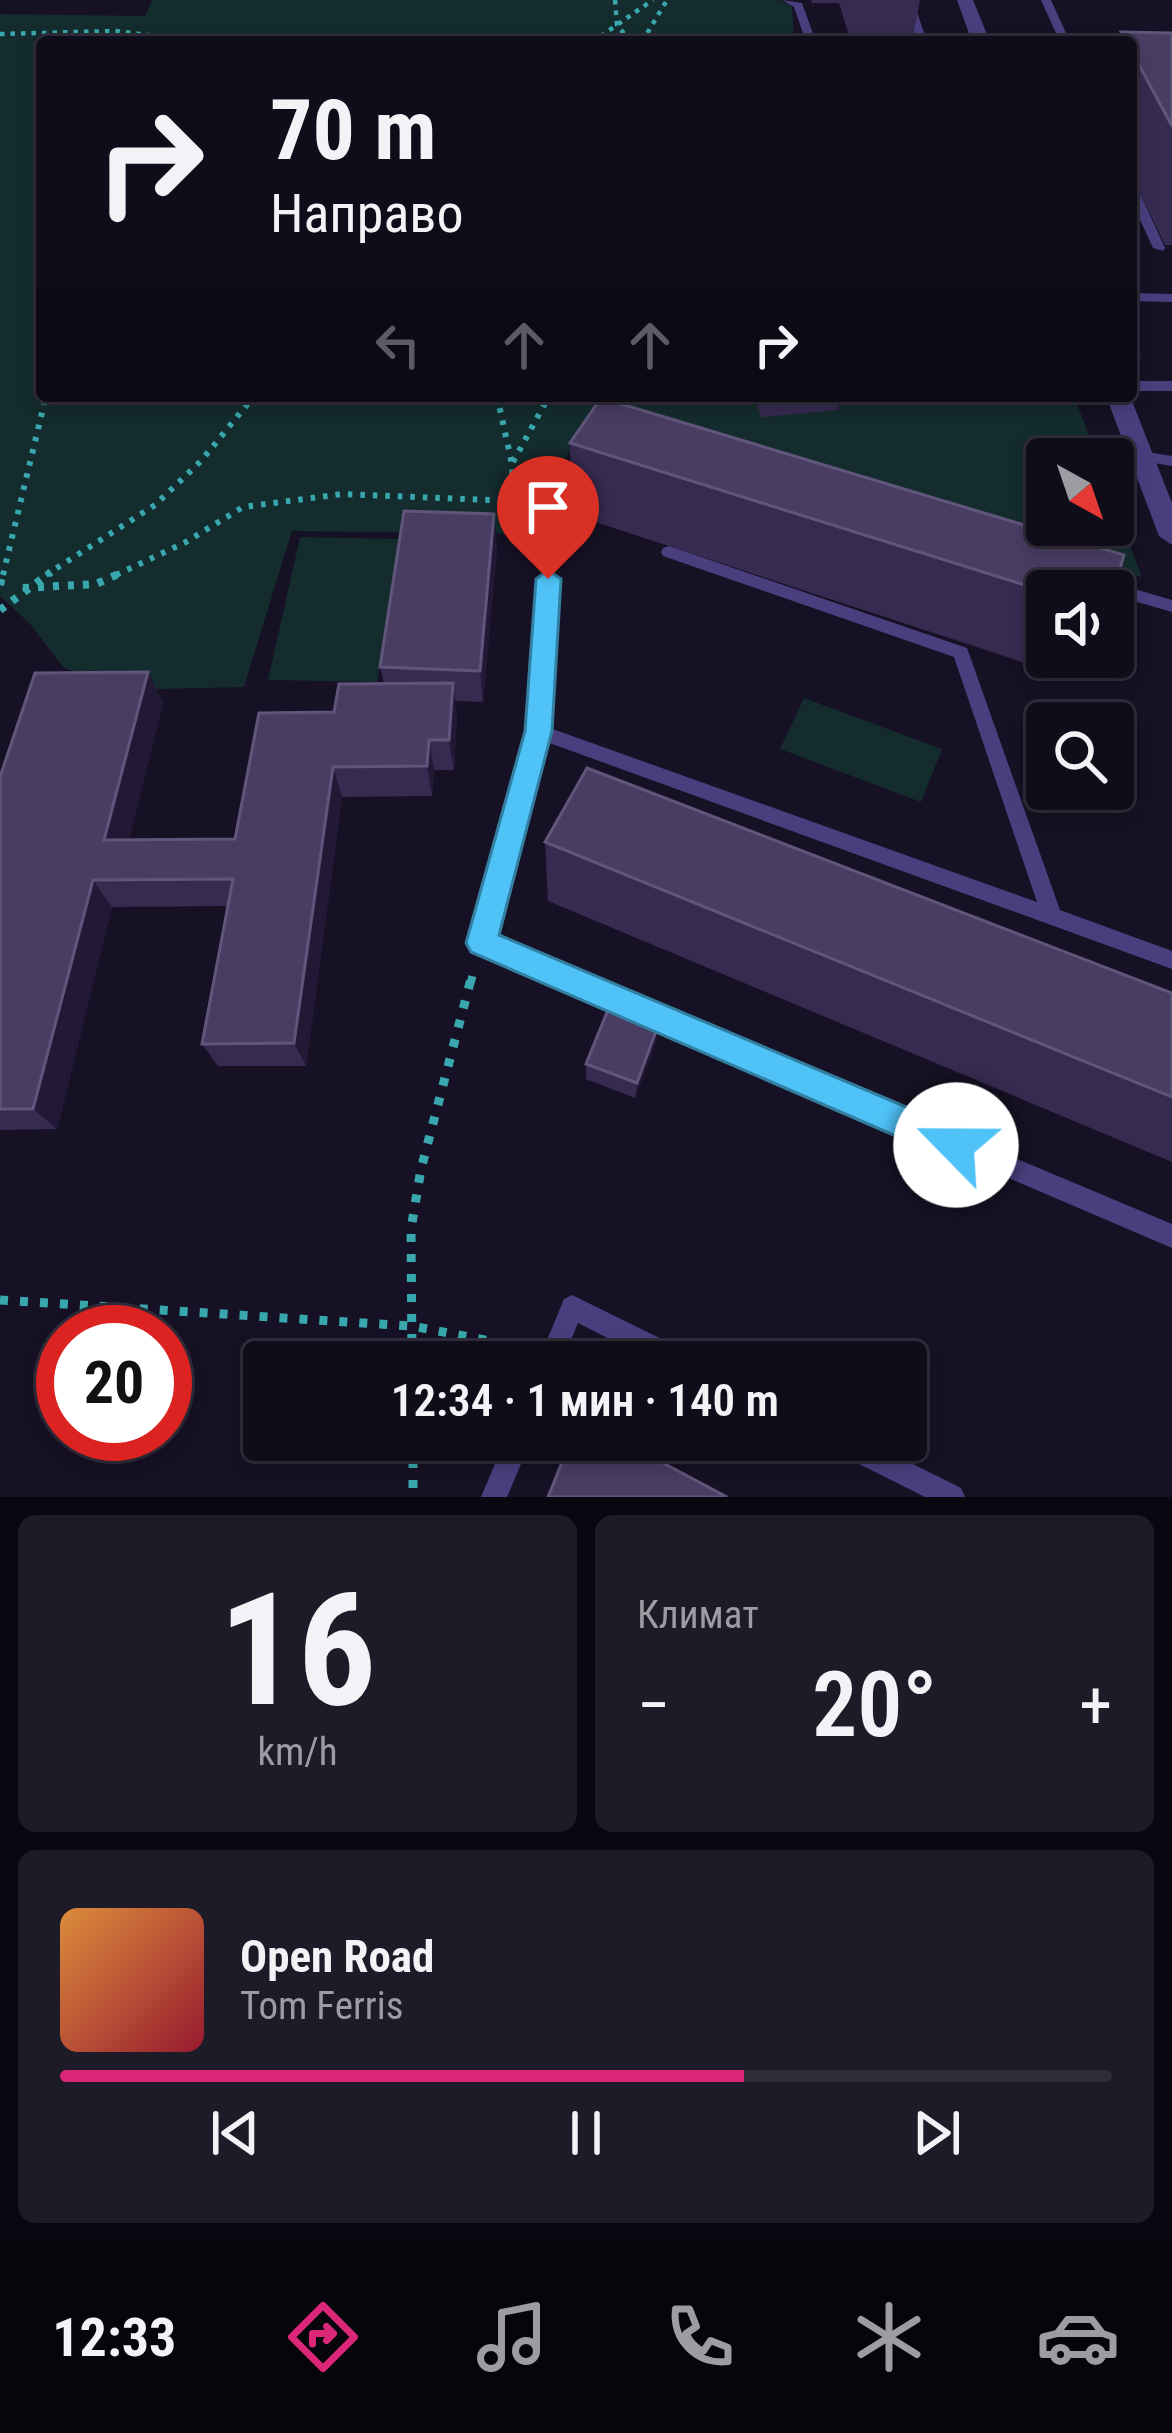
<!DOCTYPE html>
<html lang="ru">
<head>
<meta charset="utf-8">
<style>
	:root { --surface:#100d1b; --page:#1e1b28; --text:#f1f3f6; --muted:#9c9ca3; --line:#302d3a; --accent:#db2777 }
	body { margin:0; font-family:"Roboto Condensed",sans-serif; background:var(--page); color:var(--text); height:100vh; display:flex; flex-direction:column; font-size:45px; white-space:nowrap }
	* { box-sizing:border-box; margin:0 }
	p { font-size:39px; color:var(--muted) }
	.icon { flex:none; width:66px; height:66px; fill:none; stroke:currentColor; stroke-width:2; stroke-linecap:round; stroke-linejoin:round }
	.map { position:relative; height:1497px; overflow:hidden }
	.drawer { display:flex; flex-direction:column; gap:18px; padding:18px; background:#09070f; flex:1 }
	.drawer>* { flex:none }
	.hud { position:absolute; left:36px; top:36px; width:1101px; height:366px; border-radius:12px; box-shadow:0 6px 18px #0003,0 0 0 3px var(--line); background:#100d1b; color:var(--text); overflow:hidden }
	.needle { width:78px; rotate:140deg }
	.fabs { position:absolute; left:1026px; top:438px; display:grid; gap:24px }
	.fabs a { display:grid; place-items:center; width:108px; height:108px; border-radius:12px; background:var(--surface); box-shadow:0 6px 18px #0003,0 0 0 3px var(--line); font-size:60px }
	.speed { position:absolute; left:36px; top:1305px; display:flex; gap:24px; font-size:60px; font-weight:700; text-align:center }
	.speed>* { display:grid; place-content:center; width:156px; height:156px; border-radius:50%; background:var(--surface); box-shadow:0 6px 18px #0003,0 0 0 3px var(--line); line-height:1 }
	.speed .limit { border:18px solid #d22; background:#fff; color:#111 }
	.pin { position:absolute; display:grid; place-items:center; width:102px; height:102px; color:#fff; margin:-123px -51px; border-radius:50% 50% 50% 0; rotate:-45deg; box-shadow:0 0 12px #0007 }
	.pin .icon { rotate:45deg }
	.me { position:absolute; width:132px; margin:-66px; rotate:293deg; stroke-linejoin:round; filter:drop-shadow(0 0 9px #0008) }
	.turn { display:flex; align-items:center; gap:42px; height:252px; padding:0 36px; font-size:54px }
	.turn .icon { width:156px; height:156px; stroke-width:2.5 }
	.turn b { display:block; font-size:84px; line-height:102px }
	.lanes { display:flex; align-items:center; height:114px; padding:0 36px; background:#0003; justify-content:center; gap:60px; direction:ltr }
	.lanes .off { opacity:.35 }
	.big { font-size:90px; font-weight:600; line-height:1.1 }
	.drawer .card { flex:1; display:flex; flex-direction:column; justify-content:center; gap:18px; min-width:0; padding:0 42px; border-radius:18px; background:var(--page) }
	.drawer .dial { align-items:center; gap:0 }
	.dial b { font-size:156px; line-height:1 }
	.song { display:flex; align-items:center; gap:36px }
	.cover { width:144px; height:144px; border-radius:18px; background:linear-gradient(135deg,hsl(30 70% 55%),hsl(350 70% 35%)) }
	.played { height:12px; border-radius:6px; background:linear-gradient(90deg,var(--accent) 65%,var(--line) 65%) }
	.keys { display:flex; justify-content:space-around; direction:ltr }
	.heat { display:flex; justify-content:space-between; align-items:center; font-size:66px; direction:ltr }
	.drawer .tiles { flex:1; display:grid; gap:18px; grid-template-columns:1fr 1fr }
	.card:last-child { grid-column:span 2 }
	.trip { position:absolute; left:243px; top:1341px; width:684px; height:120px; border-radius:12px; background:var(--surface); box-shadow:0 6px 18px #0003,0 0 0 3px var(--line); font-weight:600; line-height:120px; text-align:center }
	.tabs { display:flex; height:192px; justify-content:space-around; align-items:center; background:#06050b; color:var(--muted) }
	.tabs .icon { width:84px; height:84px }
	.tabs .current { color:var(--accent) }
	.tabs b { font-size:54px; color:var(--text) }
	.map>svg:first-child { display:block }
</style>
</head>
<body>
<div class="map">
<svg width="1172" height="1497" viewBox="0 0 1172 1497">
	<rect width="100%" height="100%" fill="#161124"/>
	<g fill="#142c2e">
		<path d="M 152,0 L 778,0 L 792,5 L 794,42 L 42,42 L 42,396 L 1074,396 L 1098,459 L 1047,459 L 1047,525 L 1113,525 L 1113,500 L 1142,577 L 590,424 L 534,501 L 522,534 L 292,531 L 244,687 L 118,690 L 63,667 L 30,624 L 0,596 L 0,14 L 145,16 Z"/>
		<path d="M 300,537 L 399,539 L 377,682 L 268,680 Z"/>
		<path d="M 804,698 L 942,749 L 921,802 L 780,749 Z"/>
	</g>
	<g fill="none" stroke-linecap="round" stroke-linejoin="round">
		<g stroke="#39a8ae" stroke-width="4.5" stroke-dasharray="4.5 6" stroke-linecap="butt">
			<path d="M 615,0 L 617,25 L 631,42"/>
			<path d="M 0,34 L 115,31 L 206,42"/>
			<path d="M 592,42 L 653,0"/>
			<path d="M 642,42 L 667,0"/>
		</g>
		<g stroke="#39a8ae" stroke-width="6" stroke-dasharray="4.5 8" stroke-linecap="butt">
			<path d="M 1131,344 L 1140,365"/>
			<path d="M 497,396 L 512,464 L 514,514 L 539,562"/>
			<path d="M 513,462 L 549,396"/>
			<path d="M 3,575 L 46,396"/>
			<path d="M 46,575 L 155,505 L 201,461 L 254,396"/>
			<path d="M 116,575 L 186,542 L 243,507 L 342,494 L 513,501"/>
		</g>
		<g stroke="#39a8ae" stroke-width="8" stroke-dasharray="6 9" stroke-linecap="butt">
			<path d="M 0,585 L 3,572"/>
			<path d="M 23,588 L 96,584 L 123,572"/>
			<path d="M 0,610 L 51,572"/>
			<path d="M 471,982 L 474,969"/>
		</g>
		<g stroke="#39a8ae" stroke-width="9" stroke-dasharray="8 12" stroke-linecap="butt">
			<path d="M 0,1300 L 412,1326 L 522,1347"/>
			<path d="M 412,1362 L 411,1229 L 421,1169 L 471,979"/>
			<path d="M 413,1440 L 413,1497"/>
		</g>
		<g fill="#493f7f" fill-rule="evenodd">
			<path d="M 782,0 L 802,3 L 816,42 L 806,42 L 794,7 Z"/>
			<path d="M 903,0 L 913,0 L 927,42 L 917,42 Z"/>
			<path d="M 1041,0 L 1051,0 L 1070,42 L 1060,42 Z"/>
			<path d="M 1131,183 L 1137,187 L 1165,248 L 1163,251 L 1153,248 L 1131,200 Z"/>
			<path d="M 1131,293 L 1172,294 L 1172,302 L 1131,301 Z"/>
			<rect x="1131" y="381" width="41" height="10"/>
			<path d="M 1141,451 L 1172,456 L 1172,466 L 1136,460 L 1136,452 Z"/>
			<path d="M 669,546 L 967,648 L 1060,910 L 1172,951 L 1172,969 L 544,741 L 492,938 L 1172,1224 L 1172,1248 L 474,949 L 471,943 L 529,731 L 541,579 L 549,573 L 557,579 L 547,727 L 1037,902 L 954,657 L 663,556 L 661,552 L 663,548 Z"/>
			<path d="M 1090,576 L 1172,600 L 1172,612 L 1113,595 L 1113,591 L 1084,586 L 1082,582 Z"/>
			<path d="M 572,1295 L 690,1353 L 693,1362 L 655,1362 L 578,1323 L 562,1362 L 538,1362 L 564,1299 Z"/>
			<path d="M 505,1440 L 531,1440 L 507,1497 L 481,1497 Z"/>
			<path d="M 825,1440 L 865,1440 L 961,1488 L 965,1497 L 925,1497 L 829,1449 Z"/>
		</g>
		<g fill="#493f7f" fill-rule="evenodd">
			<path d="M 957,0 L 973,0 L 990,42 L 972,42 Z"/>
			<path d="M 1106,396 L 1130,396 L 1172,503 L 1172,545 L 1159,536 Z"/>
		</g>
	</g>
	<g fill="#372b51">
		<path d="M 811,0 L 920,0 L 912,42 L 851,42 L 839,3 L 812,3 Z"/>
		<path d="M 1121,32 L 1172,33 L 1172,245 L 1165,245 L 1131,175 L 1131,42 L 1118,42 Z"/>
		<path d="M 754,396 L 841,396 L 838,410 L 761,417 Z"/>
		<path d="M 570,443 L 1047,591 L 1047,657 L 1083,657 L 1071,678 L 571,514 Z"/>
		<path d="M 497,547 L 483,702 L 455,701 L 457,714 L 454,770 L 434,770 L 432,796 L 342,797 L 306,1066 L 218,1066 L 202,1044 L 228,906 L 112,907 L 57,1129 L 0,1130 L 0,777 L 148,672 L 163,703 L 129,840 L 235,839 L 334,712 L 384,684 L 380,667 Z"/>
		<path d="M 545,842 L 1172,993 L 1172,1162 L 548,901 Z"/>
		<path d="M 657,1039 L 635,1098 L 586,1079 L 586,1064 Z"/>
	</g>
	<g fill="#221937">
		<path d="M 494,514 L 497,547 L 483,702 L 480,671 Z"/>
		<path d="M 148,672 L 163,703 L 122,868 L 104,840 Z"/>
		<path d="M 453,683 L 457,714 L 454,770 L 449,740 Z"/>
		<path d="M 429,740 L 434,770 L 432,796 L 427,766 Z"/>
		<path d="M 333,767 L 342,797 L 306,1066 L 294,1043 Z"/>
		<path d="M 93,880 L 112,907 L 57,1129 L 33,1109 Z"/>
		<path d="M 659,1023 L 657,1039 L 635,1098 L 637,1083 Z"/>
	</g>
	<g fill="#493d63" stroke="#60567b" stroke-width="3">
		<path d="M 1121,32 L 1172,33 L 1172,126 L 1131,50 L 1131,42 L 1126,42 Z"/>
		<path d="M 601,398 L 1124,555 L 1113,593 L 1113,591 L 1047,592 L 570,443 Z"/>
		<path d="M 404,511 L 494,514 L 480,671 L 380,667 Z"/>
		<path d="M 148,672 L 104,840 L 235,839 L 259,713 L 334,712 L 339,684 L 453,683 L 449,740 L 429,740 L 427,766 L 333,767 L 294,1043 L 202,1044 L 233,879 L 93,880 L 33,1109 L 0,1109 L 0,777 L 35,673 Z"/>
		<path d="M 587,768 L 1172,993 L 1172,1097 L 545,842 Z"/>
		<path d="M 610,1005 L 659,1023 L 637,1083 L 586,1064 Z"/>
		<path d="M 571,1440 L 620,1440 L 727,1497 L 548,1497 Z"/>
	</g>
	<path fill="#4fc3f7" stroke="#337fa1" stroke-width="3" d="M 548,570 L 561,579 L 552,731 L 499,935 L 968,1133 L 973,1145 L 968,1157 L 956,1162 L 471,952 L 466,943 L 525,731 L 536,579 Z"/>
</svg>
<div class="fabs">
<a><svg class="needle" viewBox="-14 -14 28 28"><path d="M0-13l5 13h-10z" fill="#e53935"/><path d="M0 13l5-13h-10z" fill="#9c9ca3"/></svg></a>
<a><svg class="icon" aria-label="sound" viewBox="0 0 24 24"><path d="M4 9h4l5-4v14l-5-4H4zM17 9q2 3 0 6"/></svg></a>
<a><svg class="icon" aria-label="search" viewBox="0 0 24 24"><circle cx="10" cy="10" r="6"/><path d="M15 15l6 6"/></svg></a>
</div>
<div class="speed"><div class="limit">20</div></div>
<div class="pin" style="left:548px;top:579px;background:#d93025"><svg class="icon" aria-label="arrive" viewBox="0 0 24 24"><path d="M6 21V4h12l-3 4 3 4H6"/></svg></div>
<svg class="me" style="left:956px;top:1145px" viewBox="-20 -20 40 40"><circle r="19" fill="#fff"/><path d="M0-13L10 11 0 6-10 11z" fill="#4fc3f7"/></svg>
<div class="trip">12:34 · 1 мин · 140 m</div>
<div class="hud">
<div class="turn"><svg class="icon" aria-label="right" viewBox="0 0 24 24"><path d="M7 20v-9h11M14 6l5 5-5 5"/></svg><div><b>70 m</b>Направо</div></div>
<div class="lanes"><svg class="icon off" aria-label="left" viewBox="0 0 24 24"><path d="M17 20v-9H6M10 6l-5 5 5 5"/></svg><svg class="icon off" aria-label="ahead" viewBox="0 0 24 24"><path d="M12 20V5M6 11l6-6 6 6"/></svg><svg class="icon off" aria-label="ahead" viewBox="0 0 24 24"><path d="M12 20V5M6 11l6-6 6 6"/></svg><svg class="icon" aria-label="right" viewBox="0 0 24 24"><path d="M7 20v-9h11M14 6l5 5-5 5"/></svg></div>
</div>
</div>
<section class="drawer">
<div class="tiles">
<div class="card dial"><b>16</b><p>km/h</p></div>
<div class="card"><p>Климат</p>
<div class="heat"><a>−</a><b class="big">20°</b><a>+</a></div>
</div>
<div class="card">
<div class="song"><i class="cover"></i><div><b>Open Road</b><p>Tom Ferris</p></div></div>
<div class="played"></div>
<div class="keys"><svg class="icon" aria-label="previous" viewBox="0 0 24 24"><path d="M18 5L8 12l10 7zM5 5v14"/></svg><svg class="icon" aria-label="pause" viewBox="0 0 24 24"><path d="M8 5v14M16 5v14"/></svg><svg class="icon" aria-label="next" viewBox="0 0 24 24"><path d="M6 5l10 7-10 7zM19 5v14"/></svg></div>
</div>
</div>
</section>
<nav class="tabs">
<b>12:33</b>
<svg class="icon current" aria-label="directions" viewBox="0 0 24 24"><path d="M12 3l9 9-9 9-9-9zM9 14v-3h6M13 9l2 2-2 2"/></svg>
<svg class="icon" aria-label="music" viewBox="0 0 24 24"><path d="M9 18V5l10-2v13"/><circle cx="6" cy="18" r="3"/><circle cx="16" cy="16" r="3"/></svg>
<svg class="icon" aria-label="phone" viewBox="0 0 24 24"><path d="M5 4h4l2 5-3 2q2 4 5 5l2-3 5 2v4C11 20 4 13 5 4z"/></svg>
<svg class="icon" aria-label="climate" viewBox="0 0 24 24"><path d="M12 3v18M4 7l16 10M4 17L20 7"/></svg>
<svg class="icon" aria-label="car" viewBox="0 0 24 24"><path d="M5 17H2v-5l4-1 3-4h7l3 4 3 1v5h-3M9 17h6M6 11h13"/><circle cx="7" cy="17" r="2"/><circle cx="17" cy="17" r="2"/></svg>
</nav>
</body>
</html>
